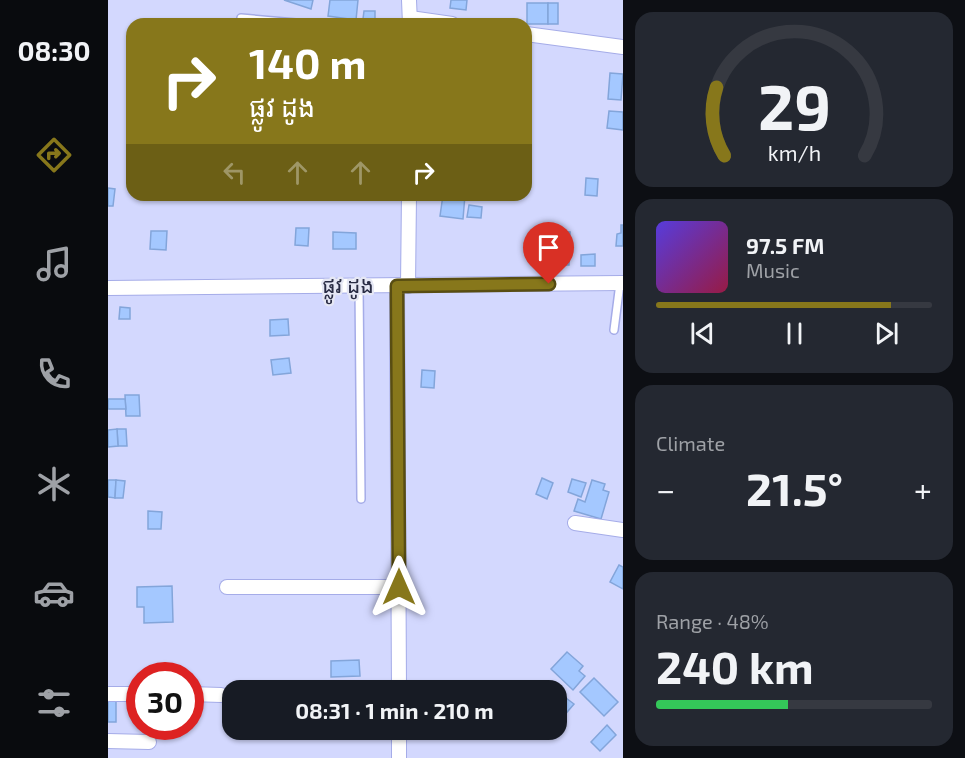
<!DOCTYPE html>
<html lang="en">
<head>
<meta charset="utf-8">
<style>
	:root { --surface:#171b24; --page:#242831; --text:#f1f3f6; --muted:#9ea1a6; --line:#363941; --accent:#87771b }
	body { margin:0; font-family:"Exo 2","Noto Sans Khmer",sans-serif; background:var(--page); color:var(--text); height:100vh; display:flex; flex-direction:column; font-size:22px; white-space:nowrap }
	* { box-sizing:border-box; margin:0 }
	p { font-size:20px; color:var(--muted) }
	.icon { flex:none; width:33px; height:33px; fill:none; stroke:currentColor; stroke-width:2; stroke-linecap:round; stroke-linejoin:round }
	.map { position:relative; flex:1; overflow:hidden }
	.details { display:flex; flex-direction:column; gap:12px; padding:12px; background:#0d0f14; width:342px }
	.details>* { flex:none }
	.top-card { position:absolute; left:18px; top:18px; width:406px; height:183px; border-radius:18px; box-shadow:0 2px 4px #0004; background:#87771b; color:#fff; overflow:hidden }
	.speed { position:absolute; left:18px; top:662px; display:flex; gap:12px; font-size:30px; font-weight:700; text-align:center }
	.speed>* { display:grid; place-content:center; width:78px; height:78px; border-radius:50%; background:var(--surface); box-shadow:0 2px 4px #0004; line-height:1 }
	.speed .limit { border:9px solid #d22; background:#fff; color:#111 }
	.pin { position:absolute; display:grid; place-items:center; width:51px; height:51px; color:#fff; margin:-62px -26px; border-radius:50% 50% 50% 0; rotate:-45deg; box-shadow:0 0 6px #0007 }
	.pin .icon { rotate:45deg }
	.me { position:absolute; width:66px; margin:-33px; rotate:0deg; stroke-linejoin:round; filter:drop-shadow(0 0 4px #0008) }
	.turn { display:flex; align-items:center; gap:21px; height:126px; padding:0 24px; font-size:27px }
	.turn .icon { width:78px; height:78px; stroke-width:2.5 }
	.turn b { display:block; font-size:42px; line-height:51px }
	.lanes { display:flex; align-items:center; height:57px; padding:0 24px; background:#0003; justify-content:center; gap:30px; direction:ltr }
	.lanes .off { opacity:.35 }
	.big { font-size:45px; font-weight:700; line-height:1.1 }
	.details .card { flex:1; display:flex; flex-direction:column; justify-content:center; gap:9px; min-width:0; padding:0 21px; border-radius:18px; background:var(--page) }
	.details .dial { align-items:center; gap:0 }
	.dial svg { height:156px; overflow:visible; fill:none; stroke:var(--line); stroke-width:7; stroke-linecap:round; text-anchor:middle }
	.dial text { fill:var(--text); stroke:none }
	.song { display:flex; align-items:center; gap:18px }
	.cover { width:72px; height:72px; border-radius:9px; background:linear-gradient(135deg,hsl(250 70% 55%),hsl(340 70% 35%)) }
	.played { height:6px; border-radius:3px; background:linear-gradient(90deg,var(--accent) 85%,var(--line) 85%) }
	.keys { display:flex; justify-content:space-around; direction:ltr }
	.heat { display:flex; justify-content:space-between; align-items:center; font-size:33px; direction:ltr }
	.charge { height:9px; border-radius:4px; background:linear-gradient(90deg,#34c759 48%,var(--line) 0) }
	.trip { position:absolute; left:114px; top:680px; width:345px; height:60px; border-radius:18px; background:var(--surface); box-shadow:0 2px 4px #0004; font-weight:700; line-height:60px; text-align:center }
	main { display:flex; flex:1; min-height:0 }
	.menu { display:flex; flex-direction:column; width:108px; justify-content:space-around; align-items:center; background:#090b0e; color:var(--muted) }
	.menu .icon { width:42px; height:42px }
	.menu .selected { color:var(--accent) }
	.menu b { font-size:27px; color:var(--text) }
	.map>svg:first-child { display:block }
</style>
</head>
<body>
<main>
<nav class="menu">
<b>08:30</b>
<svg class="icon selected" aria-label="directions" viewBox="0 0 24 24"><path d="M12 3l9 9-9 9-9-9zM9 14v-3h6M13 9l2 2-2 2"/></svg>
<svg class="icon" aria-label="music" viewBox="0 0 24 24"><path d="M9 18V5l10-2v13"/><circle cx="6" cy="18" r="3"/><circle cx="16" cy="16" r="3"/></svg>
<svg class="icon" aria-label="phone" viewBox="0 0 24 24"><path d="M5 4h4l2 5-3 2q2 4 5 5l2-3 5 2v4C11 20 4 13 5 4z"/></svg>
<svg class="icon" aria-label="climate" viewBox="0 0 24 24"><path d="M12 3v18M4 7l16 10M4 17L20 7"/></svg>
<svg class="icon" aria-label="car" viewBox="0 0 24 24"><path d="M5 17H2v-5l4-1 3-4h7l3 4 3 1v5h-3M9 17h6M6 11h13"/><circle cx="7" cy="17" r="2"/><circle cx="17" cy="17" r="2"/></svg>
<svg class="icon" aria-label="filters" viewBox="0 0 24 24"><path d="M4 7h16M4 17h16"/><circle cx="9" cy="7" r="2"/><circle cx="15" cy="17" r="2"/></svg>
</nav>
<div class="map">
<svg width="515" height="758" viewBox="0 0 515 758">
	<rect width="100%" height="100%" fill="#d3d8fe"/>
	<g fill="#a4c8ff" stroke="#83a5da" stroke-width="1.5">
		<path d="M 176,0 L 205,0 L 203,9 Z"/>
		<path d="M 222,0 L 250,0 L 248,20 L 220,16 Z"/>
		<path d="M 343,0 L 359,0 L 358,10 L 342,8 Z"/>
		<rect x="419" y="3" width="21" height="21"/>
		<rect x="440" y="3" width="10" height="21"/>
		<path d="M 256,11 L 267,11 L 267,20 L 255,19 Z"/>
		<path d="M 502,73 L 515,74 L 513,100 L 500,99 Z"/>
		<path d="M 501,111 L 515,112 L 515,130 L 499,128 Z"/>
		<path d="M 478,178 L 490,179 L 489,196 L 477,195 Z"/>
		<path d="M 0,188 L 7,189 L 5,206 L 0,206 Z"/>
		<path d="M 335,195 L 357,195 L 355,219 L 332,216 Z"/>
		<path d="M 361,205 L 374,207 L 373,218 L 359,217 Z"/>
		<path d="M 513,225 L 515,225 L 515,246 L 508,246 L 509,234 L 513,233 Z"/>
		<path d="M 188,228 L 201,228 L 200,246 L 187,245 Z"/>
		<path d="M 43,231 L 59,231 L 58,250 L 42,249 Z"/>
		<path d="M 448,231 L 462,232 L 461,265 L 447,265 Z"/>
		<path d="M 225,232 L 248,233 L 248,249 L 225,249 Z"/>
		<path d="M 487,254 L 487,266 L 473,266 L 473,255 Z"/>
		<path d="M 12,307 L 22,308 L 22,319 L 11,319 Z"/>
		<path d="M 180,319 L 181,335 L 162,336 L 162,320 Z"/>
		<path d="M 181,358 L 183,373 L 165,375 L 163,360 Z"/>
		<path d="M 314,370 L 327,371 L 326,388 L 313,387 Z"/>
		<path d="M 17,395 L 31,395 L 32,416 L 18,416 Z"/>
		<path d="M 0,399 L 17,399 L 18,409 L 0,409 Z"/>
		<path d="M 9,429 L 18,429 L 19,446 L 10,446 Z"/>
		<path d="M 9,429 L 10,446 L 0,447 L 0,430 Z"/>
		<path d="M 434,478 L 445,483 L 439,499 L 428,494 Z"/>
		<path d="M 464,479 L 478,483 L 473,497 L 460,492 Z"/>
		<path d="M 0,480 L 8,480 L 7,498 L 0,497 Z"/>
		<path d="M 8,480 L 17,481 L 15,498 L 7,498 Z"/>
		<path d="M 484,480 L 497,484 L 495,490 L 501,492 L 493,519 L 466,511 L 470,499 L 477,502 Z"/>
		<path d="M 40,511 L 54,512 L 53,529 L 40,529 Z"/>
		<path d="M 511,565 L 515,567 L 515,589 L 502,582 Z"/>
		<path d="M 64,586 L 65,622 L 36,623 L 36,607 L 29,607 L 29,587 Z"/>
		<path d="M 459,652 L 475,666 L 471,671 L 477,676 L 465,690 L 443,669 Z"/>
		<path d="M 251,660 L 252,676 L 223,677 L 223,661 Z"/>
		<path d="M 486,678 L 510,702 L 496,716 L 472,692 Z"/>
		<path d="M 454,695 L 466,704 L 454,718 L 448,714 L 448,702 Z"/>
		<rect x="0" y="700" width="8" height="22"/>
		<path d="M 499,725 L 508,735 L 492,751 L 483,742 Z"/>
	</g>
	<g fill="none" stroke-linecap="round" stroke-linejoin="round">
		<defs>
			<g id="lane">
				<path d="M 133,18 L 199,24"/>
				<path d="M 251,286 L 253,499"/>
				<path d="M 506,330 L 512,283"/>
			</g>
			<g id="street">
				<path d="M 301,0 L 302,24"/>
				<path d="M 302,18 L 344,24"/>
				<path d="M 418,34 L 515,47"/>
				<path d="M 289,286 L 291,690"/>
				<path d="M 300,286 L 301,195"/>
				<path d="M 0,288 L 515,283"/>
				<path d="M 467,523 L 515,530"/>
				<path d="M 119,587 L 291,587"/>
				<path d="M 263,690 L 291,689"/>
				<path d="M 0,694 L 32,694"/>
				<path d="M 82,694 L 113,695"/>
				<path d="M 291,729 L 291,758"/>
				<path d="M 0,741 L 41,742"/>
			</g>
		</defs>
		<use href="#lane" stroke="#a5ace8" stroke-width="10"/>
		<use href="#street" stroke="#a5ace8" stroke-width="16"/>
		<use href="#lane" stroke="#fff" stroke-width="7"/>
		<use href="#street" stroke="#fff" stroke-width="14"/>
	</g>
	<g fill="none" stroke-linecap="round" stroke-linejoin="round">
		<defs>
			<path id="route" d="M 291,587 L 289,286 L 441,284"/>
		</defs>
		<use href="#route" stroke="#584d12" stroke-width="15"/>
		<use href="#route" stroke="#87771b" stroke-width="10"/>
	</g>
	<g text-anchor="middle" stroke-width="4.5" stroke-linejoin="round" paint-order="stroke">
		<g font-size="21" fill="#292c44" stroke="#e5e7f4">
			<text x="240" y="293">ផ្លូវ ដូង</text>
		</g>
	</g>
</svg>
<div class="speed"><div class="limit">30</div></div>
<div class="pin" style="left:441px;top:284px;background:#d93025"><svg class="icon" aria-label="arrive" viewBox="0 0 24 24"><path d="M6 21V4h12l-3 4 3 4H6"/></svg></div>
<svg class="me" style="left:291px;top:587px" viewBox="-20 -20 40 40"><path d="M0-17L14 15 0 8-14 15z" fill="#87771b" stroke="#fff" stroke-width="4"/></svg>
<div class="trip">08:31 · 1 min · 210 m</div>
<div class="top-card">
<div class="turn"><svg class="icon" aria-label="right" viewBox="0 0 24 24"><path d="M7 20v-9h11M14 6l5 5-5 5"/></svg><div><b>140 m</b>ផ្លូវ ដូង</div></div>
<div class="lanes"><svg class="icon off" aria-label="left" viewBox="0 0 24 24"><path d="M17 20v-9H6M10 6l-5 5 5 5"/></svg><svg class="icon off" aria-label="ahead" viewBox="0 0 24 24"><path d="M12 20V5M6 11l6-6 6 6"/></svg><svg class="icon off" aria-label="ahead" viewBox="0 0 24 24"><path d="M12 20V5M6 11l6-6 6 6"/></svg><svg class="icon" aria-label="right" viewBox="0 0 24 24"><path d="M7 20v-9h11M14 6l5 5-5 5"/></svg></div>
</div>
</div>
<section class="details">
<div class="card dial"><svg viewBox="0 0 100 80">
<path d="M14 69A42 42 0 1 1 86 69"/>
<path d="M14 69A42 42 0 0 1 10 34" stroke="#87771b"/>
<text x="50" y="56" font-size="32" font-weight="700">29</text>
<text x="50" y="72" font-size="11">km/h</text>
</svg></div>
<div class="card">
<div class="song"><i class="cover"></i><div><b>97.5 FM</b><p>Music</p></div></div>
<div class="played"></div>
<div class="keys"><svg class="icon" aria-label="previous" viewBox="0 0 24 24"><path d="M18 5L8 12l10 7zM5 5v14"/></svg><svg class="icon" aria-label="pause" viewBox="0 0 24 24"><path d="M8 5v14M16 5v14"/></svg><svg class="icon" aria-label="next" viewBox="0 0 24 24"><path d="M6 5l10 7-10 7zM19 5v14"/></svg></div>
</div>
<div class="card"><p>Climate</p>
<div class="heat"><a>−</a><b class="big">21.5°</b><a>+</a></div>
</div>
<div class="card"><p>Range · 48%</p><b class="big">240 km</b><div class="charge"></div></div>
</section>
</main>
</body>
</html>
